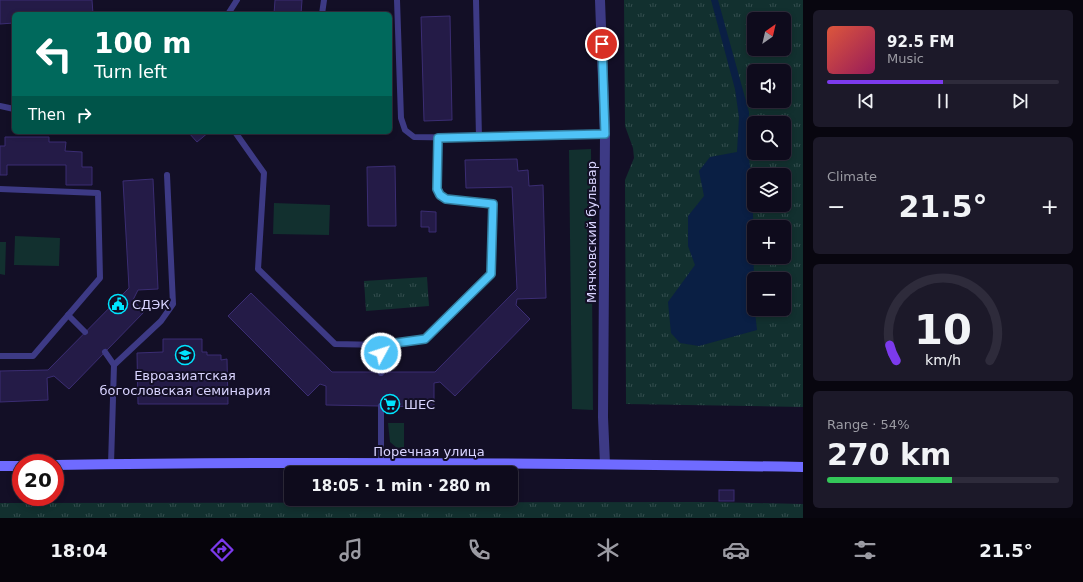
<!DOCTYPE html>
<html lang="en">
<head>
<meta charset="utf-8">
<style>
	:root { --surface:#0e0b1c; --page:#1c1929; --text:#f1f3f6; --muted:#9b9ba3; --line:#2e2b3b; --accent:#7c3aed }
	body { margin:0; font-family:"DejaVu Sans",sans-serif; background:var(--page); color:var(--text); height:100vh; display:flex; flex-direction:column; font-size:15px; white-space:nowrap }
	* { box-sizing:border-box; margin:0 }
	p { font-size:13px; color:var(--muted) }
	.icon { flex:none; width:22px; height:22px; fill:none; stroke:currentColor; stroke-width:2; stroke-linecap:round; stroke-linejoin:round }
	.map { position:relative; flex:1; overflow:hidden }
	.panel { display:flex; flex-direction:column; gap:10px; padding:10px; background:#08060f; width:280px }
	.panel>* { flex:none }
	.banner { position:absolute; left:12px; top:12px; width:380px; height:122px; border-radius:6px; box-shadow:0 2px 6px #0003,0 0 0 1px var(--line); background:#00695c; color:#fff; overflow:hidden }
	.needle { width:26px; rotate:34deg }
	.fabs { position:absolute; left:747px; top:12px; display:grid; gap:8px }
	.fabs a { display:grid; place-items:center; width:44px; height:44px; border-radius:6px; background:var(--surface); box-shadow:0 2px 6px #0003,0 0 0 1px var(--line); font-size:20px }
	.speed { position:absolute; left:12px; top:454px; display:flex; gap:8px; font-size:20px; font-weight:700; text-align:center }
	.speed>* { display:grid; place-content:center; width:52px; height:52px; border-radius:50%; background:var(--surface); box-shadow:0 2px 6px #0003,0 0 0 1px var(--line); line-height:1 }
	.speed .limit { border:6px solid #d22; background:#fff; color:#111 }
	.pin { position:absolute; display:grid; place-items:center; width:34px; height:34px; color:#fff; margin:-17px; border:2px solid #fff; border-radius:50%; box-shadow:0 1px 4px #0007 }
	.me { position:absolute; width:44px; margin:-22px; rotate:50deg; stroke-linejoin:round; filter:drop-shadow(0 0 3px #0008) }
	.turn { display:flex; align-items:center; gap:14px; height:84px; padding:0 16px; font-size:18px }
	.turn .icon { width:52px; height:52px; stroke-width:2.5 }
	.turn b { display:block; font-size:28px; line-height:34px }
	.then { display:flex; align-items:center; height:38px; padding:0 16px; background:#0003; gap:8px; font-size:15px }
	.big { font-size:30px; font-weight:800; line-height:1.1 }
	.panel .tile { flex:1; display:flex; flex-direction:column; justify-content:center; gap:6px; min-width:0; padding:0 14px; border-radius:6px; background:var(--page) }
	.panel .dial { align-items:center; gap:0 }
	.dial svg { height:104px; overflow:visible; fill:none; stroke:var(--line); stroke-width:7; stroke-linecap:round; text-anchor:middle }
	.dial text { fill:var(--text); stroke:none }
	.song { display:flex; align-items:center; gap:12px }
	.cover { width:48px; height:48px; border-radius:6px; background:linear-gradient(135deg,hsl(10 70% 55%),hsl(330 70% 35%)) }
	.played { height:4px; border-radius:2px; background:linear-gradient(90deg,var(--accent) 50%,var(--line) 50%) }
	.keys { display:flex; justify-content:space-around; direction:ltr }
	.heat { display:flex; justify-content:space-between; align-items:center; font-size:22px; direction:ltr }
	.charge { height:6px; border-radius:3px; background:linear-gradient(90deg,#34c759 54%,var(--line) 0) }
	.trip { position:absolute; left:284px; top:466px; width:234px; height:40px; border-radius:6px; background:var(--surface); box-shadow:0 2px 6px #0003,0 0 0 1px var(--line); font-weight:800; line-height:40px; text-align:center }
	.dock { display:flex; height:64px; justify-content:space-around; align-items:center; background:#06040b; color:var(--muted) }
	.dock .icon { width:28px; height:28px }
	.dock .current { color:var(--accent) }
	.dock b { font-size:18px; color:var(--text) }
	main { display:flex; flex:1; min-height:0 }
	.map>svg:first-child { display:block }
</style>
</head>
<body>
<main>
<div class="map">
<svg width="803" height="518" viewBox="0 0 803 518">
	<defs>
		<pattern id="park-tufts" width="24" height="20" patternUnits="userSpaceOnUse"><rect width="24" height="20" fill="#12302f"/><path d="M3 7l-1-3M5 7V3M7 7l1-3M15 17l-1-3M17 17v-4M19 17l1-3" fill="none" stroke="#344d4e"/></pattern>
	</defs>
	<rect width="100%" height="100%" fill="#130f26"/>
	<g fill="#12302f">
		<path d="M 591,149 L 593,410 L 572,409 L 569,150 Z"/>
		<path d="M 274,203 L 330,205 L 329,235 L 273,234 Z"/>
		<path d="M 15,236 L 60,238 L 59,266 L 14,265 Z"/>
		<path d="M 0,242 L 6,242 L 5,275 L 0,274 Z"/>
		<path d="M 388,423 L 404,423 L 404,447 L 397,448 L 390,442 Z"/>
	</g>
	<g fill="url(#park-tufts)" fill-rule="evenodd">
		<path d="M 624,0 L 803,0 L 803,407 L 626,404 L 625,180 L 634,158 L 633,148 L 625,126 ZM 754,19 L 784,19 L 784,49 L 754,49 ZM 754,71 L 784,71 L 784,101 L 754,101 ZM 754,123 L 784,123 L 784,153 L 754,153 ZM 754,175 L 784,175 L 784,205 L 754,205 ZM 754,227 L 784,227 L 784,257 L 754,257 ZM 754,279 L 784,279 L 784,309 L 754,309 Z"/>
		<path d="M 427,277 L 429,306 L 366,311 L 364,281 Z"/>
		<path d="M 711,502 L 803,504 L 803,518 L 0,518 L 0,503 Z"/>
	</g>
	<path fill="#0a1f44" d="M 711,0 L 718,0 L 749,112 L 748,150 L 753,191 L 753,214 L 754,288 L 751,306 L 755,312 L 757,330 L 699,346 L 680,343 L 671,333 L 668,302 L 695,265 L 688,246 L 688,216 L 704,196 L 699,171 L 710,157 L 737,152 L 739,117 L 735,89 Z"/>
	<g fill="#241b47" stroke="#3b2d73">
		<path d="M 0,0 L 92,0 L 93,14 L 14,14 L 14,23 L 0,24 Z"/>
		<path d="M 275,0 L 302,0 L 301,14 L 274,14 Z"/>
		<path d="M 450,16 L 452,120 L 424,121 L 421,17 Z"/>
		<path d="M 188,132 L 209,132 L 197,142 Z"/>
		<path d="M 5,137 L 49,137 L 49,142 L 66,142 L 65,151 L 82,152 L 82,167 L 92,167 L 92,185 L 66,185 L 66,165 L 7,165 L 7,175 L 0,175 L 0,146 L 5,146 Z"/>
		<path d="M 517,159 L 518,171 L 528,170 L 529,186 L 543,185 L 546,298 L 517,299 L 516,305 L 530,319 L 455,396 L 440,382 L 434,383 L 434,407 L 326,405 L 326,386 L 320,384 L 308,396 L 228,316 L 251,293 L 332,372 L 435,372 L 517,289 L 512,187 L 466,188 L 465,160 Z"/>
		<path d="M 395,166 L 396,226 L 368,226 L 367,167 Z"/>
		<path d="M 153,179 L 158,289 L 138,290 L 133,300 L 144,312 L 69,389 L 54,376 L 47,378 L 48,400 L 0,402 L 0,371 L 48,370 L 129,288 L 123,181 Z"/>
		<path d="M 421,211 L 436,212 L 436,232 L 429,232 L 429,227 L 421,227 Z"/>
		<path d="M 163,339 L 202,339 L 202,352 L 207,352 L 207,355 L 221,355 L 221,360 L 227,359 L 228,404 L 138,404 L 137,353 L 163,352 Z"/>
		<rect x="719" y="490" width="15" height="11"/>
	</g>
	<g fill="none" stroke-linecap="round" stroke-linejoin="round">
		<g stroke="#3d3a85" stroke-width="6">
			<path d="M 397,0 L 401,118 L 405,130 L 414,137 L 479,138 L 605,134"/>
			<path d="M 476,0 L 479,138"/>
			<path d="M 228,14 L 237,0"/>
			<path d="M 322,14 L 324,0"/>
			<path d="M 0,106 L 14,109"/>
			<path d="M 235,132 L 264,173 L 258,269 L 335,344 L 381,345 L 425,339 L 491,274 L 493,204 L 447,199 L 440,195 L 437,189 L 438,138"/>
			<path d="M 0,189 L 98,193 L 100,278 L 33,356 L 0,356"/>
			<path d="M 68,315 L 85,332"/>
			<path d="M 381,345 L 381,373"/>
			<path d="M 105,352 L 114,365"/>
			<path d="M 381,406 L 381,464"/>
			<path d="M 111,464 L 114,365 L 161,321 L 173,304 L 167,175"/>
		</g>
		<path stroke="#3d3a85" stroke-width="10" d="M 600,0 L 605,134 L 603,417 L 605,464"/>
		<g stroke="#6f6bff" stroke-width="10">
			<path d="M 55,465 C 304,461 554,463 803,467"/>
			<path d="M 0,466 L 21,466"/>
		</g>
	</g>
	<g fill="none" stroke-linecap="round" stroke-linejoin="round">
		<defs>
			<path id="route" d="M 381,353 L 381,345 L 425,339 L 491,274 L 493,204 L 446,199 L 440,195 L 437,189 L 438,138 L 605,134 L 602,44"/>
		</defs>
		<use href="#route" stroke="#337fa1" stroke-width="10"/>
		<use href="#route" stroke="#4fc3f7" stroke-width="7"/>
	</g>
	<defs>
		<symbol id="civic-ring" viewBox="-11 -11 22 22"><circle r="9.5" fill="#130f26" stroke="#00e5ff" stroke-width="1.5"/><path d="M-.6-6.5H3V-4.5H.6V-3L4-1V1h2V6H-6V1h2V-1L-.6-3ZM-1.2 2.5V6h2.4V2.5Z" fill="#00e5ff"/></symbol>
		<symbol id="university-ring" viewBox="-11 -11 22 22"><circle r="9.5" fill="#130f26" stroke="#00e5ff" stroke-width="1.5"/><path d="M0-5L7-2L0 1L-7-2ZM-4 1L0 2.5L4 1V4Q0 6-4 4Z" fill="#00e5ff"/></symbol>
		<symbol id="supermarket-ring" viewBox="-11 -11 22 22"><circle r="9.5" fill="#130f26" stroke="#00e5ff" stroke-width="1.5"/><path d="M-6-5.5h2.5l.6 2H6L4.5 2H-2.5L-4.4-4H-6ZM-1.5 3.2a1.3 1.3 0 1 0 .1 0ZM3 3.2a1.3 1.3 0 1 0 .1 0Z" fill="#00e5ff"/></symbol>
	</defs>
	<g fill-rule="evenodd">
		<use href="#civic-ring" x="107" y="293" width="22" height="22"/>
		<use href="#university-ring" x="174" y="344" width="22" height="22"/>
		<use href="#supermarket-ring" x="379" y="393" width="22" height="22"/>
	</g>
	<g text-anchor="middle" stroke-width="4" stroke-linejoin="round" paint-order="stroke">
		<g font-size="13" fill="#d9d4ff" stroke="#130f26">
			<text transform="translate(591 232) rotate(-90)" y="5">Мячковский бульвар</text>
			<text x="429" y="456">Поречная улица</text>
		</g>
		<g font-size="13" fill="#d9d4ff" stroke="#130f26" text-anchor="start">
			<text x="132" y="309">СДЭК</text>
			<text x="185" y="380" text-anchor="middle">Евроазиатская<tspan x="185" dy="15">богословская семинария</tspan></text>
			<text x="404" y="409">ШЕС</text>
		</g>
	</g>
</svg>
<div class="fabs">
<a><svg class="needle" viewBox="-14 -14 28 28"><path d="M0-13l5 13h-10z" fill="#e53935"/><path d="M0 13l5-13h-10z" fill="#9b9ba3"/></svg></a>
<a><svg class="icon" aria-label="sound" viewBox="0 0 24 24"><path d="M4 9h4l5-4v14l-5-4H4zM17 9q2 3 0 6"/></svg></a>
<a><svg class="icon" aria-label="search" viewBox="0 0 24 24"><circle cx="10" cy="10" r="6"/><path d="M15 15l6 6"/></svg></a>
<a><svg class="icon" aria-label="layers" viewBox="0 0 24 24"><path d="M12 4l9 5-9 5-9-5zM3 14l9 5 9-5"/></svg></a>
<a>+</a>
<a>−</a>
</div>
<div class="speed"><div class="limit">20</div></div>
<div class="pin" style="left:602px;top:44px;background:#d93025"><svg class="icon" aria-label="arrive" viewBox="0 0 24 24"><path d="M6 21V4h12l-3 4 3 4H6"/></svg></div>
<svg class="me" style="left:381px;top:353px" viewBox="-20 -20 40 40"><circle r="17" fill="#4fc3f7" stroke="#fff" stroke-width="3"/><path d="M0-11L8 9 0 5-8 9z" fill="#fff"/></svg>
<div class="trip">18:05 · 1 min · 280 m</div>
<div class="banner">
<div class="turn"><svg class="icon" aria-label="left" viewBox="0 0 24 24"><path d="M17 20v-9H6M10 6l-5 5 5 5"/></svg><div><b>100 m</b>Turn left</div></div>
<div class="then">Then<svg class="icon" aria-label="right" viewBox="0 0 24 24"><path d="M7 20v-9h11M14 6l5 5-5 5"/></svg></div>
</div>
</div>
<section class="panel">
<div class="tile">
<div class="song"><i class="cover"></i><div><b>92.5 FM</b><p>Music</p></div></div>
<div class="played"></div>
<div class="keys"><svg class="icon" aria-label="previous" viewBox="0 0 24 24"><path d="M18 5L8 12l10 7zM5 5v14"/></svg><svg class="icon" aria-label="pause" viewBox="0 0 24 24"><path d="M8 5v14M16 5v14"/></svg><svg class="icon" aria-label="next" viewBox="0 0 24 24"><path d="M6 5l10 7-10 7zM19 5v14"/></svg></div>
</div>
<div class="tile"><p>Climate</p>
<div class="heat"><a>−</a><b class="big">21.5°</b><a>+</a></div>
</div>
<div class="tile dial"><svg viewBox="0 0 100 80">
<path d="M14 69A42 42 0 1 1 86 69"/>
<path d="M14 69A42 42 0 0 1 9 57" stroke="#7c3aed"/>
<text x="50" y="56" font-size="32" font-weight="700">10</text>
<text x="50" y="72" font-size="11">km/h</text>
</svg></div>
<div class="tile"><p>Range · 54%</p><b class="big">270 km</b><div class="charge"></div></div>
</section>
</main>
<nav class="dock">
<b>18:04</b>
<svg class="icon current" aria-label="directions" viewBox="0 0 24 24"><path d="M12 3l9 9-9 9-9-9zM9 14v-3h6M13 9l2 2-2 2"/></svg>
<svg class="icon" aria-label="music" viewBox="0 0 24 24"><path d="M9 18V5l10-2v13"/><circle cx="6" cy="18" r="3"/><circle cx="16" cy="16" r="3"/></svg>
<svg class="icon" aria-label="phone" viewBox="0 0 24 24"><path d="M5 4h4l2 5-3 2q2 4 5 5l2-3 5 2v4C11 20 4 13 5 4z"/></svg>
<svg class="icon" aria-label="climate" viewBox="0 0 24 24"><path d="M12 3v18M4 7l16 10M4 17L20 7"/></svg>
<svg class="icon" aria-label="car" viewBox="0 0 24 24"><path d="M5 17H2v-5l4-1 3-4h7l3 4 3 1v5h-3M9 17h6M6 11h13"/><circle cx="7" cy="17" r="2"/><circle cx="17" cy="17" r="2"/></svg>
<svg class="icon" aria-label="filters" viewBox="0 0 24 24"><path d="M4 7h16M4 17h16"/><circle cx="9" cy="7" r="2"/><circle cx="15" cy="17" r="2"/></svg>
<b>21.5°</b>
</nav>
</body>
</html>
